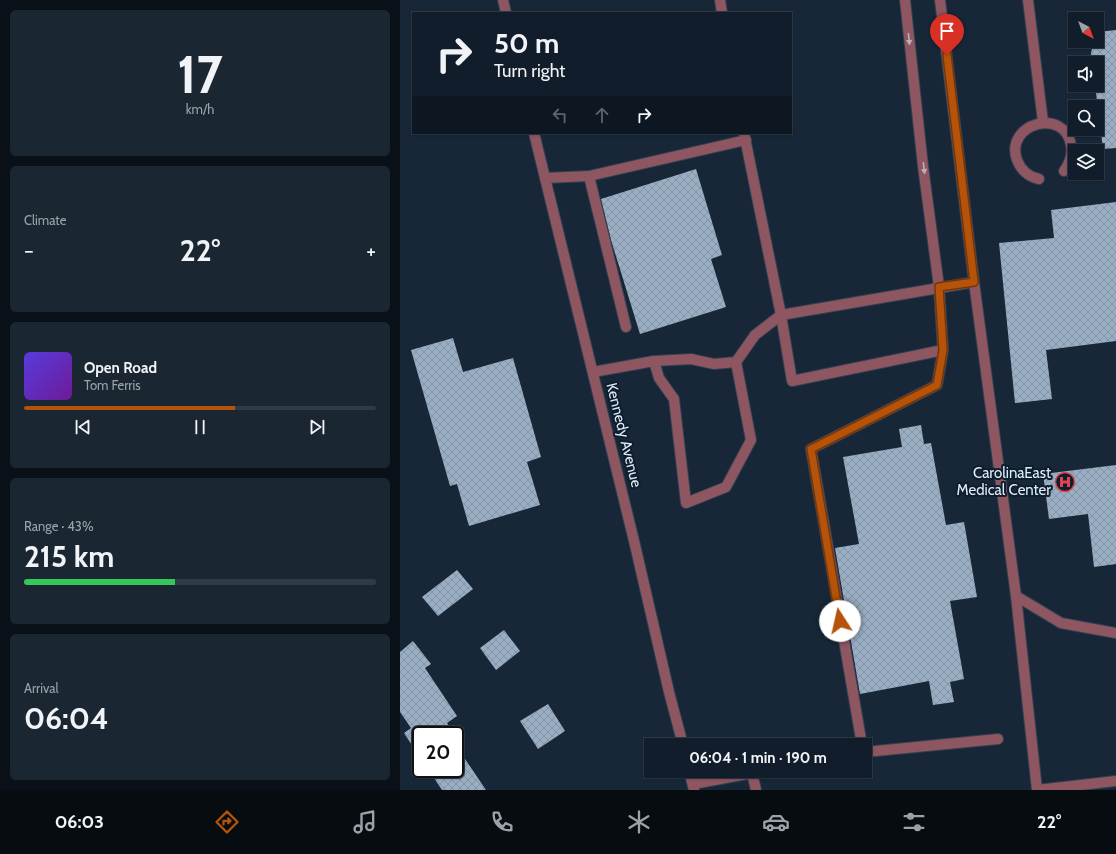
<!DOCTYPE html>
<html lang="en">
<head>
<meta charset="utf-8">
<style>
	:root { --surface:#111d2a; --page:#1a2632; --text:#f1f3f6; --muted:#9ca2a8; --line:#303b47; --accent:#b45309 }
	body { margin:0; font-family:Cabin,sans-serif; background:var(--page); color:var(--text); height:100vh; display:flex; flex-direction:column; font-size:15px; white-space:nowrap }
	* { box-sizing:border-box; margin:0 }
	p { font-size:13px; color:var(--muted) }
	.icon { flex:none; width:22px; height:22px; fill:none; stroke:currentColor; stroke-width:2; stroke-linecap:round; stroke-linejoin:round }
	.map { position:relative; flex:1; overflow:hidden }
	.sheet { display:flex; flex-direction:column; gap:10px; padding:10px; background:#091017; width:400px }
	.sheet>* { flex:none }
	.hud { position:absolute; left:12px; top:12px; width:380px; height:122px; border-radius:0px; box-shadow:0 1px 3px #0004,0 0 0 1px var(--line); background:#111d2a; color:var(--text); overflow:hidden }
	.needle { width:26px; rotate:139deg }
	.buttons { position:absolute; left:668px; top:12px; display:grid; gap:8px }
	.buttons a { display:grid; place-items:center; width:36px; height:36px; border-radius:0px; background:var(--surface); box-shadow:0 1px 3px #0004,0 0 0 1px var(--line); font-size:20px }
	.speed { position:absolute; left:12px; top:726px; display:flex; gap:8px; font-size:20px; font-weight:700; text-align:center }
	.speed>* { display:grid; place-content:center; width:52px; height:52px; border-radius:50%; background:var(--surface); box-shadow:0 1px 3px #0004,0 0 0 1px var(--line); line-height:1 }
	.speed .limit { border:2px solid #111; border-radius:6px; background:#fff; color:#111 }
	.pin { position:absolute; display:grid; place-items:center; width:34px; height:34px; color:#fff; margin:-41px -17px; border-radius:50% 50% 50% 0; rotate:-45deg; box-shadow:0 0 4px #0007 }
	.pin .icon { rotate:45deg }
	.me { position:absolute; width:44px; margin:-22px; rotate:350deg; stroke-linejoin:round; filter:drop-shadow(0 0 3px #0008) }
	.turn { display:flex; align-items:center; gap:14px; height:84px; padding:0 16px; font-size:18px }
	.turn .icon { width:52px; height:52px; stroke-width:2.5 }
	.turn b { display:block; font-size:28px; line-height:34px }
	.lanes { display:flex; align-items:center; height:38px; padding:0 16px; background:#0003; justify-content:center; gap:20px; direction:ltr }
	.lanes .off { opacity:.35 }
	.big { font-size:30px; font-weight:700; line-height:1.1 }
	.sheet .widget { flex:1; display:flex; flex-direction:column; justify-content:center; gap:6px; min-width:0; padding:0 14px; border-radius:6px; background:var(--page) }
	.sheet .dial { align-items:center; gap:0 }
	.dial b { font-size:52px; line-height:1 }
	.song { display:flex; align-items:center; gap:12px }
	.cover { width:48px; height:48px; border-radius:6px; background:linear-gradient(135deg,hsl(250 70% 55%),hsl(280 70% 35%)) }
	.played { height:4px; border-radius:2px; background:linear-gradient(90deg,var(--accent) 60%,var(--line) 60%) }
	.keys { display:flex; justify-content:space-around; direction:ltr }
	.heat { display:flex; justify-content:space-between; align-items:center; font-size:22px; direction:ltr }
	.charge { height:6px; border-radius:3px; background:linear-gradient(90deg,#34c759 43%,var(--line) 0) }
	.trip { position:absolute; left:244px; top:738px; width:228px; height:40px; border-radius:0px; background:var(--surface); box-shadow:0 1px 3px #0004,0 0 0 1px var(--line); font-weight:700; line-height:40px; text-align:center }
	.dock { display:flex; height:64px; justify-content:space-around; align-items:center; background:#070c11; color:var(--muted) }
	.dock .icon { width:28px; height:28px }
	.dock .on { color:var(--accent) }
	.dock b { font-size:18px; color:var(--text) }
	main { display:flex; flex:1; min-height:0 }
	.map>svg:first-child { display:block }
</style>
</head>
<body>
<main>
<section class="sheet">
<div class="widget dial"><b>17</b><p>km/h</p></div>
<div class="widget"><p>Climate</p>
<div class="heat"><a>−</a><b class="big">22°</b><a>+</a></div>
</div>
<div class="widget">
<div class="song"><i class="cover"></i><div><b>Open Road</b><p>Tom Ferris</p></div></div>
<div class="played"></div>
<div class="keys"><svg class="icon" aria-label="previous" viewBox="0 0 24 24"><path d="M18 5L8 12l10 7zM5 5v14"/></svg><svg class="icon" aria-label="pause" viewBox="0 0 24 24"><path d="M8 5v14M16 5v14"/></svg><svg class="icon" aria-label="next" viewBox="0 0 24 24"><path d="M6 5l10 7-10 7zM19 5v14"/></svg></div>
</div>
<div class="widget"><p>Range · 43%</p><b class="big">215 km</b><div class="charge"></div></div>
<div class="widget"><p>Arrival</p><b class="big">06:04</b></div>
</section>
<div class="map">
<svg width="716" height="790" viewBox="0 0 716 790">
	<defs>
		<pattern id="building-cross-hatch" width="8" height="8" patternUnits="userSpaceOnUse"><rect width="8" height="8" fill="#99adc3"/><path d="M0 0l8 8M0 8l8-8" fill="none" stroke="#8493a5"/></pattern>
	</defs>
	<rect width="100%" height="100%" fill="#172738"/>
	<g fill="url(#building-cross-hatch)">
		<path d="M 716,30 L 716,148 L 703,149 L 695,85 L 697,85 L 697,63 L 692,63 L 691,52 L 695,41 L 697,41 L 698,32 Z"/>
		<path d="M 296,169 L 322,255 L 311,259 L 326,307 L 240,334 L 211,240 L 201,199 Z"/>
		<path d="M 716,202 L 716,341 L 646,350 L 652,399 L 615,403 L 599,243 L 654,238 L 651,210 Z"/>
		<path d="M 53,338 L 63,372 L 113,358 L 141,457 L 127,462 L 140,505 L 69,526 L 57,484 L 50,486 L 11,350 Z"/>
		<path d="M 521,425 L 524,444 L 531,443 L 546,525 L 564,522 L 577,597 L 550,601 L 564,679 L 550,682 L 554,702 L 533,705 L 529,681 L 460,694 L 435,548 L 459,544 L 443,457 L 502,447 L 499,429 Z"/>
		<path d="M 716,465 L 716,564 L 694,567 L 688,514 L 649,519 L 643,474 Z"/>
		<path d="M 57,570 L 73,589 L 38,616 L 22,597 Z"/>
		<path d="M 104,630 L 120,651 L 96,670 L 80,648 Z"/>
		<path d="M 13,641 L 31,664 L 25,668 L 57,716 L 47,723 L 55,735 L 21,735 L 21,759 L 4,733 L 11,728 L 0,712 L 0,652 Z"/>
		<path d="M 148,704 L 165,731 L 138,749 L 120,721 Z"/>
		<path d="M 55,744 L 86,790 L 42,790 L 28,769 L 55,769 Z"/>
	</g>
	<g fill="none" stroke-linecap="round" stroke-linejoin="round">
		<defs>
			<g id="service">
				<path d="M 320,0 L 322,13"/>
				<path d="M 540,0 L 574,282 L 616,596 L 637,790"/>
				<path d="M 628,0 L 643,122"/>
				<path d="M 344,133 L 381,315 L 392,381 L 543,350 L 539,287 L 523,166 L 505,0"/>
				<path d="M 145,178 L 189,176"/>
				<path d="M 639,179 C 629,177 621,170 617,160 C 604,123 665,107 671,145 C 673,155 670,163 664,171"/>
				<path d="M 226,327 L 189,176 L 346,140"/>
				<path d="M 254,361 L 291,359 L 314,364 L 336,362"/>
				<path d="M 193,372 L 254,361 L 259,378 L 274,399 L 286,503 L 326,487 L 351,440 L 336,362 L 355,335 L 381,315 L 574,282"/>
				<path d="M 616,596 L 661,623 L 716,633"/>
				<path d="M 462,745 L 411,449 L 537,385 L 543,350"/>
				<path d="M 465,752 L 598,739"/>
				<path d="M 352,773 L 356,790"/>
				<path d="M 293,784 L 364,771"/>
				<path d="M 637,790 L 716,781"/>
			</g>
			<g id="minor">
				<path d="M 103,0 L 106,13"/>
				<path d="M 134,133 L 235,545 L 269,692 L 283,745"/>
				<path d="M 289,771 L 294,790"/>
			</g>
		</defs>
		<use href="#service" stroke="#334253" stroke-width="12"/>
		<use href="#minor" stroke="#334253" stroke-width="12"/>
		<use href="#service" stroke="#8e5661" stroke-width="10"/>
		<use href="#minor" stroke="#8e5661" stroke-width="10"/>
	</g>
	<defs><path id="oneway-solid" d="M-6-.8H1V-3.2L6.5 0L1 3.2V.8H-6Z"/></defs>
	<g fill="#bfafba">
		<use href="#oneway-solid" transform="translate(509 39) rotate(84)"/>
		<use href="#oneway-solid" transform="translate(524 168) rotate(83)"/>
	</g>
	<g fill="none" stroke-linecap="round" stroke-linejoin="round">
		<defs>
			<path id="route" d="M 440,621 L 411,449 L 537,385 L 543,350 L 539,287 L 574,282 L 547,55"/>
		</defs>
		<use href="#route" stroke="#753606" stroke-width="10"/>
		<use href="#route" stroke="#b45309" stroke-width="7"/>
	</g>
	<defs>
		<symbol id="hospital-ring" viewBox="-11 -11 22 22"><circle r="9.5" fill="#0d1e2e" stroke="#e0444e" stroke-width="1.5"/><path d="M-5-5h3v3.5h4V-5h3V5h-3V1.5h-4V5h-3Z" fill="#e0444e"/></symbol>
	</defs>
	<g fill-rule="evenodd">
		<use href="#hospital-ring" x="654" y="471" width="22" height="22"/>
	</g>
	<g text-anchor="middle" stroke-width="4" stroke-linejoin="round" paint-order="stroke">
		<g font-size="15" fill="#e0ebf6" stroke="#0d1e2e">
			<text transform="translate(224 435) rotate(76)" y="5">Kennedy Avenue</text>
		</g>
		<g font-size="15" fill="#e0ebf6" stroke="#0d1e2e" text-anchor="end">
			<text x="651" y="478">CarolinaEast<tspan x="651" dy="17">Medical Center</tspan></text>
		</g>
	</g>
</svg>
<div class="buttons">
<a><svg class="needle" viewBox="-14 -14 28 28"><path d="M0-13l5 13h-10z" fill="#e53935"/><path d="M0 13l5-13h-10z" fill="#9ca2a8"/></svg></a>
<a><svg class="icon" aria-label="sound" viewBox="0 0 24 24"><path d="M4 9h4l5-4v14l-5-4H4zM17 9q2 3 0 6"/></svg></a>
<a><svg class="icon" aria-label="search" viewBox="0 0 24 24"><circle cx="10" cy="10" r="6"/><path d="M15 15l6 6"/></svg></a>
<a><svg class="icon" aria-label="layers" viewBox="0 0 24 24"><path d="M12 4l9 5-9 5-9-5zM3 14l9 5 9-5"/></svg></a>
</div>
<div class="speed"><div class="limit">20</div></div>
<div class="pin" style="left:547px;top:55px;background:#d93025"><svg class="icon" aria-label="arrive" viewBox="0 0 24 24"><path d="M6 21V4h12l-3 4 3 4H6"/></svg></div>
<svg class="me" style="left:440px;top:621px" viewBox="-20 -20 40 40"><circle r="19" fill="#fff"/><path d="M0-13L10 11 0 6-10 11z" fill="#b45309"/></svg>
<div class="trip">06:04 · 1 min · 190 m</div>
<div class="hud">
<div class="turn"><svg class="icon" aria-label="right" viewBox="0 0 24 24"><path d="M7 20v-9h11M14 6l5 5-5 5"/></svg><div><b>50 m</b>Turn right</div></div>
<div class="lanes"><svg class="icon off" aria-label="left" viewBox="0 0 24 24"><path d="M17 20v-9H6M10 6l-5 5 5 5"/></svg><svg class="icon off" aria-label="ahead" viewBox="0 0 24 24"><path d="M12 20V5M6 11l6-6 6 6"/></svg><svg class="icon" aria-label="right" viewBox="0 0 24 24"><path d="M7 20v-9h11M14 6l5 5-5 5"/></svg></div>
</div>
</div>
</main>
<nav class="dock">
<b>06:03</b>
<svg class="icon on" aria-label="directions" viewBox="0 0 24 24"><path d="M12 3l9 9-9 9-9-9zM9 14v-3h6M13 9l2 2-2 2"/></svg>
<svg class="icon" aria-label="music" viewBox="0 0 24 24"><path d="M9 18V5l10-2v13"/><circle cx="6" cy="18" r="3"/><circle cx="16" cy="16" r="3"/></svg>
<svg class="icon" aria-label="phone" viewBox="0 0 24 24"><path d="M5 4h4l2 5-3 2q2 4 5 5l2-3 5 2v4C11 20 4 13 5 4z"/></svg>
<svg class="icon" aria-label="climate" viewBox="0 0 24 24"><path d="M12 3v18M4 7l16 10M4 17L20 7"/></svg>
<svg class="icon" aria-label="car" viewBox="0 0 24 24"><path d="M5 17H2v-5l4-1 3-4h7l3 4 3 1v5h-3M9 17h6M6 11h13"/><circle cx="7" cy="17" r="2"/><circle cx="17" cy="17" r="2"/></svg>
<svg class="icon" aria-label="filters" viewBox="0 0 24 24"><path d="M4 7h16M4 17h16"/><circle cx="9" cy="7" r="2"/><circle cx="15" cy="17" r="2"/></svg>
<b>22°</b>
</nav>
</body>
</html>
